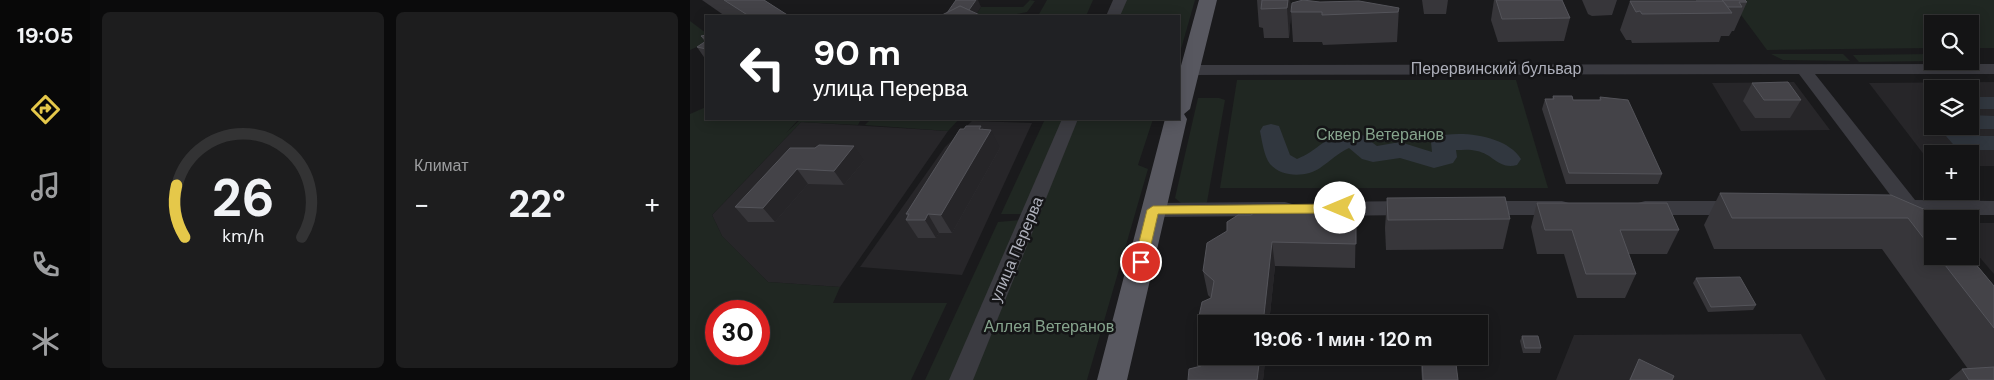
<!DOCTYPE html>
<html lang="ru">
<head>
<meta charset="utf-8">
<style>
	:root { --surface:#141415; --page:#1d1d1e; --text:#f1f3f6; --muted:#9d9ea0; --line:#333334; --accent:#e5c84a }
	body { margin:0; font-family:"DM Sans",sans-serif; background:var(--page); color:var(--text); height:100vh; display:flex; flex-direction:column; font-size:19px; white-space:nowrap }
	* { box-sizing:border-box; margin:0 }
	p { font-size:16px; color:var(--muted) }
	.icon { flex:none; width:28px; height:28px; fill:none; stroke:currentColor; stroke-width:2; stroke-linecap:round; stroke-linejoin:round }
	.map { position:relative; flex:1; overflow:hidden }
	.drawer { display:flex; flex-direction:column; gap:12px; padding:12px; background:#0b0b0c; width:600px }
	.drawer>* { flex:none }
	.guide { position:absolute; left:15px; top:15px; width:475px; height:105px; border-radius:0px; box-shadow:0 2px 12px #0003,0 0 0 1px var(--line); background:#202124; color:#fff; overflow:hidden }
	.tools { position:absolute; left:1234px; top:15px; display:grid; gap:10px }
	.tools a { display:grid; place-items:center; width:55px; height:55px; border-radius:0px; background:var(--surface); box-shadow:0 2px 12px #0003,0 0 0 1px var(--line); font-size:25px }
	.speed { position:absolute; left:15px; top:300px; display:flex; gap:10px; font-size:25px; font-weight:700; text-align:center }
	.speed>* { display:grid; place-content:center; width:65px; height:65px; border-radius:50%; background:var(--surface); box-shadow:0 2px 12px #0003,0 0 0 1px var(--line); line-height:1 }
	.speed .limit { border:8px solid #d22; background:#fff; color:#111 }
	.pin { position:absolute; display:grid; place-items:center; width:42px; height:42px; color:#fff; margin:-21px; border:2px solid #fff; border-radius:50%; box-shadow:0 1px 5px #0007 }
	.me { position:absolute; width:55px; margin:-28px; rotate:270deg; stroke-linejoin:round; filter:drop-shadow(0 0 4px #0008) }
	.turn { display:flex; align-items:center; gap:18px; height:105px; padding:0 25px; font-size:22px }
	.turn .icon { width:65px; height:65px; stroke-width:2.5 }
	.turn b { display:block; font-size:35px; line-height:42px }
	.big { font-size:38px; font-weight:700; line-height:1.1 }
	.drawer .tile { flex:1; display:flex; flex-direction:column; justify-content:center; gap:8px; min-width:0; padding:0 18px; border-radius:8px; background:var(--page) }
	.drawer .dial { align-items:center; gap:0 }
	.dial svg { height:130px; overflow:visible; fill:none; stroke:var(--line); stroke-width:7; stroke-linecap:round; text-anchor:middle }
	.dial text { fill:var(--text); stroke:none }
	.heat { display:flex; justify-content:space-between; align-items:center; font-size:28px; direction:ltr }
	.drawer .tiles { flex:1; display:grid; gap:12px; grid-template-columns:repeat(2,1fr) }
	.trip { position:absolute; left:508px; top:315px; width:290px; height:50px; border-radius:0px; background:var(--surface); box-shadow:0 2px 12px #0003,0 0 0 1px var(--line); font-weight:700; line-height:50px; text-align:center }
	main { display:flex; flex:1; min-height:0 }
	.dock { display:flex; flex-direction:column; width:90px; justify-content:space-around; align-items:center; background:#080808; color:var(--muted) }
	.dock .icon { width:35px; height:35px }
	.dock .current { color:var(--accent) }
	.dock b { font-size:22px; color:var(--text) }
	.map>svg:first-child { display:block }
</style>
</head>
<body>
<main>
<nav class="dock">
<b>19:05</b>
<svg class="icon current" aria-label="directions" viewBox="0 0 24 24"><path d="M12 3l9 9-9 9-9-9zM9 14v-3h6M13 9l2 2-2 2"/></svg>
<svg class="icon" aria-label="music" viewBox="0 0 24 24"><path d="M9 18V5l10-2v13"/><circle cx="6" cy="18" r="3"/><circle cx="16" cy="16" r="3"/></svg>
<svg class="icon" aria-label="phone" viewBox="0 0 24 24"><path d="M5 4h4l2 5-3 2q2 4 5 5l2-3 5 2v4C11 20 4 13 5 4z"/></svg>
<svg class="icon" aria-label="climate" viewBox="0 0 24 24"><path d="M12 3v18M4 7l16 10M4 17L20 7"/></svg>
</nav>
<section class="drawer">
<div class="tiles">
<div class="tile dial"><svg viewBox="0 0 100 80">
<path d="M14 69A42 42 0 1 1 86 69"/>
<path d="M14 69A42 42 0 0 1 9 37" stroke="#e5c84a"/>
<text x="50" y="56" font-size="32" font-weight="700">26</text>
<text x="50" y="72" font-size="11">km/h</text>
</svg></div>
<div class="tile"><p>Климат</p>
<div class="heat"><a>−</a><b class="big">22°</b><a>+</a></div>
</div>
</div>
</section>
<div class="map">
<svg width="1304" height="380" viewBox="0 0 1304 380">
	<rect width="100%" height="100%" fill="#1a1a1c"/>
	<g fill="#272629" fill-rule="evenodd">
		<path d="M 1104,82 L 1140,130 L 1051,131 L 1022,83 Z"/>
		<path d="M 1304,82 L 1304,166 L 1280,166 L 1280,154 L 1242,154 L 1242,165 L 1179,83 ZM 1242,89 L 1280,89 L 1280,126 L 1242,126 Z"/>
		<path d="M 282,121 L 342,123 L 272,275 L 170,267 L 255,147 Z"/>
		<path d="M 111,122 L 258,131 L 150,287 L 78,282 L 32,236 L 22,215 Z"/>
		<path d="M 1280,223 L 1304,223 L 1304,274 L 1280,246 Z"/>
		<path d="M 1111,334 L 1136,380 L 866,380 L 884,335 Z"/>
	</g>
	<g fill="#202722" fill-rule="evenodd">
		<path d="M 340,0 L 345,1 L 337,12 L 327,14 L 335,16 L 285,16 L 291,7 L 333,7 Z"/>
		<path d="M 357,0 L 403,0 L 396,16 L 348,16 Z"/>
		<path d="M 436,0 L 505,0 L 491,49 L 489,49 L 489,16 L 429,16 Z"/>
		<path d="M 1040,0 L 1304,0 L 1304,48 L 1280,48 L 1280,24 L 1242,24 L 1242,48 L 1077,50 Z"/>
		<path d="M 0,21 L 16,33 L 16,43 L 0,50 Z"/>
		<path d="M 1081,54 L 1153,54 L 1160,61 L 1093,60 Z"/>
		<path d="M 1242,54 L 1242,61 L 1169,62 L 1163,55 Z"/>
		<path d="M 547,80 L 826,80 L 858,188 L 530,188 Z"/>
		<path d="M 508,98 L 529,98 L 535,100 L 517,202 L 515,204 L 491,203 L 485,198 Z"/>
		<path d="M 16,107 L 16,119 L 109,119 L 96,133 L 111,119 L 171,119 L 168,125 L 111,122 L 22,215 L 32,236 L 78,282 L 150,287 L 143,303 L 257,303 L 221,380 L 0,380 L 0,114 ZM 26,311 L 69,311 L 69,354 L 26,354 Z"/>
		<path d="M 181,119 L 269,119 L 258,131 L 175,125 Z"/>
		<path d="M 355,119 L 374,119 L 333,214 L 311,214 Z"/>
		<path d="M 387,119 L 463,119 L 448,165 L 458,169 L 397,380 L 282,380 Z"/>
		<path d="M 330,220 L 261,380 L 235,380 L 308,222 Z"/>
	</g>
	<g fill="#31373f">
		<rect x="1280" y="97" width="24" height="12"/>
		<path d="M 1280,115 L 1304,116 L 1304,129 L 1250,129 L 1248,126 L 1280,126 Z"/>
		<path d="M 1256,136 L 1304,136 L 1304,150 L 1268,150 Z"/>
	</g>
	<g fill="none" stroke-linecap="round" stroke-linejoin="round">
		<path fill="#31373f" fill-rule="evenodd" d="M 581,124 L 589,126 L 600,155 L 607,159 C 628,152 646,124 671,134 C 677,137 682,143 687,146 L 710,142 L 742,152 L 741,142 L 745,137 C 770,130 816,135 831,159 L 827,165 C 809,170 803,154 787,151 C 780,149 772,150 766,150 L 767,157 L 763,163 L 744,168 L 710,158 L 683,162 L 672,159 L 659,148 C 648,153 640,161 630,168 C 617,177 592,178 580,164 C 574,156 572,141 570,131 L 573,126 Z"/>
		<g fill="#3b3b41" fill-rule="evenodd">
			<path d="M 423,0 L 437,0 L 430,16 L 416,16 Z"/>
			<path d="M 1304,64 L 1304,74 L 1125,74 L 1225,200 L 1304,201 L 1304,215 L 1220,215 L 1198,212 L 1195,207 L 1198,202 L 1204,200 L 1109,74 L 499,75 L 491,70 L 499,65 Z"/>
			<path d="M 372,119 L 388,119 L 283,380 L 259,380 Z"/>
			<path d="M 722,201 L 729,203 L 732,208 L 729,213 L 722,215 L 630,216 L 623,214 L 620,209 L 623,204 L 630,202 Z"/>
			<path d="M 792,201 L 872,201 L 879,203 L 882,208 L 879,213 L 872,215 L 792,215 L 785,213 L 782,208 L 785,203 Z"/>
			<path d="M 955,201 L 1047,201 L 1054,203 L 1057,208 L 1054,213 L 1047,215 L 955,215 L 948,213 L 945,208 L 948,203 Z"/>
			<path d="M 595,202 L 602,204 L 605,209 L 602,214 L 595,216 L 463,217 L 456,215 L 453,210 L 456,205 L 463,203 Z"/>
		</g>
		<path fill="#585860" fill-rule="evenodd" d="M 509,0 L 527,0 L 500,109 L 494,114 L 497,119 L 437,380 L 407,380 L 475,119 L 489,119 L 489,73 Z"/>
	</g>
	<g fill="#37363a">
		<path d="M 12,0 L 74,0 L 99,16 L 35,16 Z"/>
		<path d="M 567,0 L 600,0 L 601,13 L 599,38 L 574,38 L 573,28 L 569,27 Z"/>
		<path d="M 732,0 L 758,0 L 756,14 L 734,14 Z"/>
		<path d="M 804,0 L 872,0 L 880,18 L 874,41 L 808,42 L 801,20 Z"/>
		<path d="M 892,0 L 927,0 L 922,15 L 902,16 L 898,14 Z"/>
		<path d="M 1006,0 L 1055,0 L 1057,2 L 1044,31 L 1042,31 L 1039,36 L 1031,36 L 1029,42 L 942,43 L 941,40 L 936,40 L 930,30 L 940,1 L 1006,1 Z"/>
		<path d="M 630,2 L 709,8 L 707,42 L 633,45 L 632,42 L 603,42 L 601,12 Z"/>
		<path d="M 16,35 L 16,60 L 7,47 L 15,42 L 11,36 Z"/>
		<path d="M 1062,83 L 1111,100 L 1100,118 L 1065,118 L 1053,101 Z"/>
		<path d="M 863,96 L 883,100 L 909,100 L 910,97 L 972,174 L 968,184 L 876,184 L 852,109 L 855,99 L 862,99 Z"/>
		<path d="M 291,126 L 293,129 L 310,148 L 262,233 L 249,233 L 246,238 L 228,238 L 216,220 L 218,217 L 216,214 L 274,129 Z"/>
		<path d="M 125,148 L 174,161 L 154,185 L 118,184 L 85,222 L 58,222 L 45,207 Z"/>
		<path d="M 1030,193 L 1242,219 L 1242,256 L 1279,256 L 1304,286 L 1304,380 L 1259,380 L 1272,369 L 1278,369 L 1192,249 L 1024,249 L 1014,225 Z"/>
		<path d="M 697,198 L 820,219 L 813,249 L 696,250 L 695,228 Z"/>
		<path d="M 847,203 L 989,230 L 977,254 L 939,254 L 946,274 L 935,298 L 887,298 L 874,254 L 847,254 L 841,227 Z"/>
		<path d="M 666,209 L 665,268 L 585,266 L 573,380 L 498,380 L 511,366 L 514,337 L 509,316 L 521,298 L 518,295 L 513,271 L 561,215 Z"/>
		<path d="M 1006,278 L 1066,305 L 1063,310 L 1018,312 L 1003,283 Z"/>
		<path d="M 832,336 L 851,348 L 850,353 L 833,353 L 830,341 Z"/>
		<path d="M 730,356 L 765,356 L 768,380 L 732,380 Z"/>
		<path d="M 949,359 L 982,380 L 939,380 Z"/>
	</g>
	<g fill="#262528">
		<path d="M 286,0 L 288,0 L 291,7 L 285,16 L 277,13 Z"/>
		<path d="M 598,0 L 600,0 L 601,13 L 599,38 L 597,8 Z"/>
		<path d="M 291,126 L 297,138 L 301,130 L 310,148 L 262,233 L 251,215 Z"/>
		<path d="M 164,146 L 174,161 L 154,185 L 144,171 Z"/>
		<path d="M 107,169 L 118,184 L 85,222 L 73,208 Z"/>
		<path d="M 238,214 L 249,233 L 246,238 L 235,220 Z"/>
		<path d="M 582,242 L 585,266 L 579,324 L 573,324 Z"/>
		<path d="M 570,356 L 576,356 L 573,380 L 567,380 Z"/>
	</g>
	<g fill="#444348" stroke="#54545a">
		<path d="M 34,0 L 74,0 L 99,16 L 59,16 Z"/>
		<path d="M 266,0 L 286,0 L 279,10 L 270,6 L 257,13 Z"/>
		<path d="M 572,0 L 598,0 L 597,8 L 571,9 Z"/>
		<path d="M 613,0 L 630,2 L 669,1 L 709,8 L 708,12 L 632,15 L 632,12 L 601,12 L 602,3 Z"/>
		<path d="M 806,0 L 872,0 L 880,18 L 812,19 Z"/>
		<path d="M 1032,0 L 1055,0 L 1057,2 L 1049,2 L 1052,7 L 1038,7 Z"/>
		<path d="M 940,1 L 1033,1 L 1042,13 L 952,14 L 950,11 L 946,12 Z"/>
		<path d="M 270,6 L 292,16 L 250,16 Z"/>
		<path d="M 16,35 L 16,40 L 11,36 Z"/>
		<path d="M 16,41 L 16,49 L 7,47 Z"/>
		<path d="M 1098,82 L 1111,100 L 1074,100 L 1062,83 Z"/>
		<path d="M 863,96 L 882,96 L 883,100 L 911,100 L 910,97 L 938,100 L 972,174 L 879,173 L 855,99 L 864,99 Z"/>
		<path d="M 276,126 L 291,126 L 289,129 L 301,130 L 251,215 L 238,214 L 235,220 L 216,220 L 219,214 L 216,214 L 270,129 L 274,129 Z"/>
		<path d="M 129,145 L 164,146 L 144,171 L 107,169 L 73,208 L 45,207 L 100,148 L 125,148 Z"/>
		<path d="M 1030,193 L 1201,195 L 1245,214 L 1249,219 L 1242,219 L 1242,249 L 1218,218 L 1042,218 Z"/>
		<path d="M 815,197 L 820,219 L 698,220 L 697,198 Z"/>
		<path d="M 847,203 L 977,203 L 989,230 L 930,230 L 946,274 L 896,274 L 882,230 L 855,230 Z"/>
		<path d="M 574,206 L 666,209 L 666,244 L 582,242 L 573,324 L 516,324 L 516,356 L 570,356 L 567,380 L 498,380 L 499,369 L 511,366 L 517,317 L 509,316 L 512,302 L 521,298 L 524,281 L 513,271 L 517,243 L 537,231 L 537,222 L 548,215 L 561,215 Z"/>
		<path d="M 1248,256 L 1279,256 L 1304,286 L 1304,328 Z"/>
		<path d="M 1050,277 L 1066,305 L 1021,307 L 1006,278 Z"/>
		<path d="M 832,336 L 848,336 L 851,348 L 835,348 Z"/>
		<path d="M 732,356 L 765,356 L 768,380 L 733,380 Z"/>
		<path d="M 949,359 L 984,376 L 982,380 L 940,380 Z"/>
		<path d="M 1304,367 L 1304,380 L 1279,380 L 1272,369 Z"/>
	</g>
	<path fill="#e5c84a" stroke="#958230" d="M 650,204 L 656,208 L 650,213 L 468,214 L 457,262 L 451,267 L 444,262 L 457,210 L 463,206 Z"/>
	<g text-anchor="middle" stroke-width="5" stroke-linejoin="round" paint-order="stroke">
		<g font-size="16" fill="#aeb0bb" stroke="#151517">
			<text x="806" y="74">Перервинский бульвар</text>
			<text transform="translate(326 249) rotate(-67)" y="6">улица Перерва</text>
		</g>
		<g font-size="16" fill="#86a48d" stroke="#151517">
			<text x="690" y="140">Сквер Ветеранов</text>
			<text x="359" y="332">Аллея Ветеранов</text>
		</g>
	</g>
</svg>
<div class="tools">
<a><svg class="icon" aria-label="search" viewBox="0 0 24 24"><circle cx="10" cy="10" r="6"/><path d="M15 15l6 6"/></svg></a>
<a><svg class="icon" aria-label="layers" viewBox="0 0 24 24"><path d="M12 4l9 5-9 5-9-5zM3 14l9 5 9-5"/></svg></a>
<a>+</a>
<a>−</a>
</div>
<div class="speed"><div class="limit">30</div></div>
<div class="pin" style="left:451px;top:262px;background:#d93025"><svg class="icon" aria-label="arrive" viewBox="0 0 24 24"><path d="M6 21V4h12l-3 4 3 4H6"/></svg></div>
<svg class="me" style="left:650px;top:208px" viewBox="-20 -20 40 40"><circle r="19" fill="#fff"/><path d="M0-13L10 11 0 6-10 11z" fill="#e5c84a"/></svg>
<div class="trip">19:06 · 1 мин · 120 m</div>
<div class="guide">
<div class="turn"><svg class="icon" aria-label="left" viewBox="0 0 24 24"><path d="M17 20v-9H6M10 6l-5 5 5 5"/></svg><div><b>90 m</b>улица Перерва</div></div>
</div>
</div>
</main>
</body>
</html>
